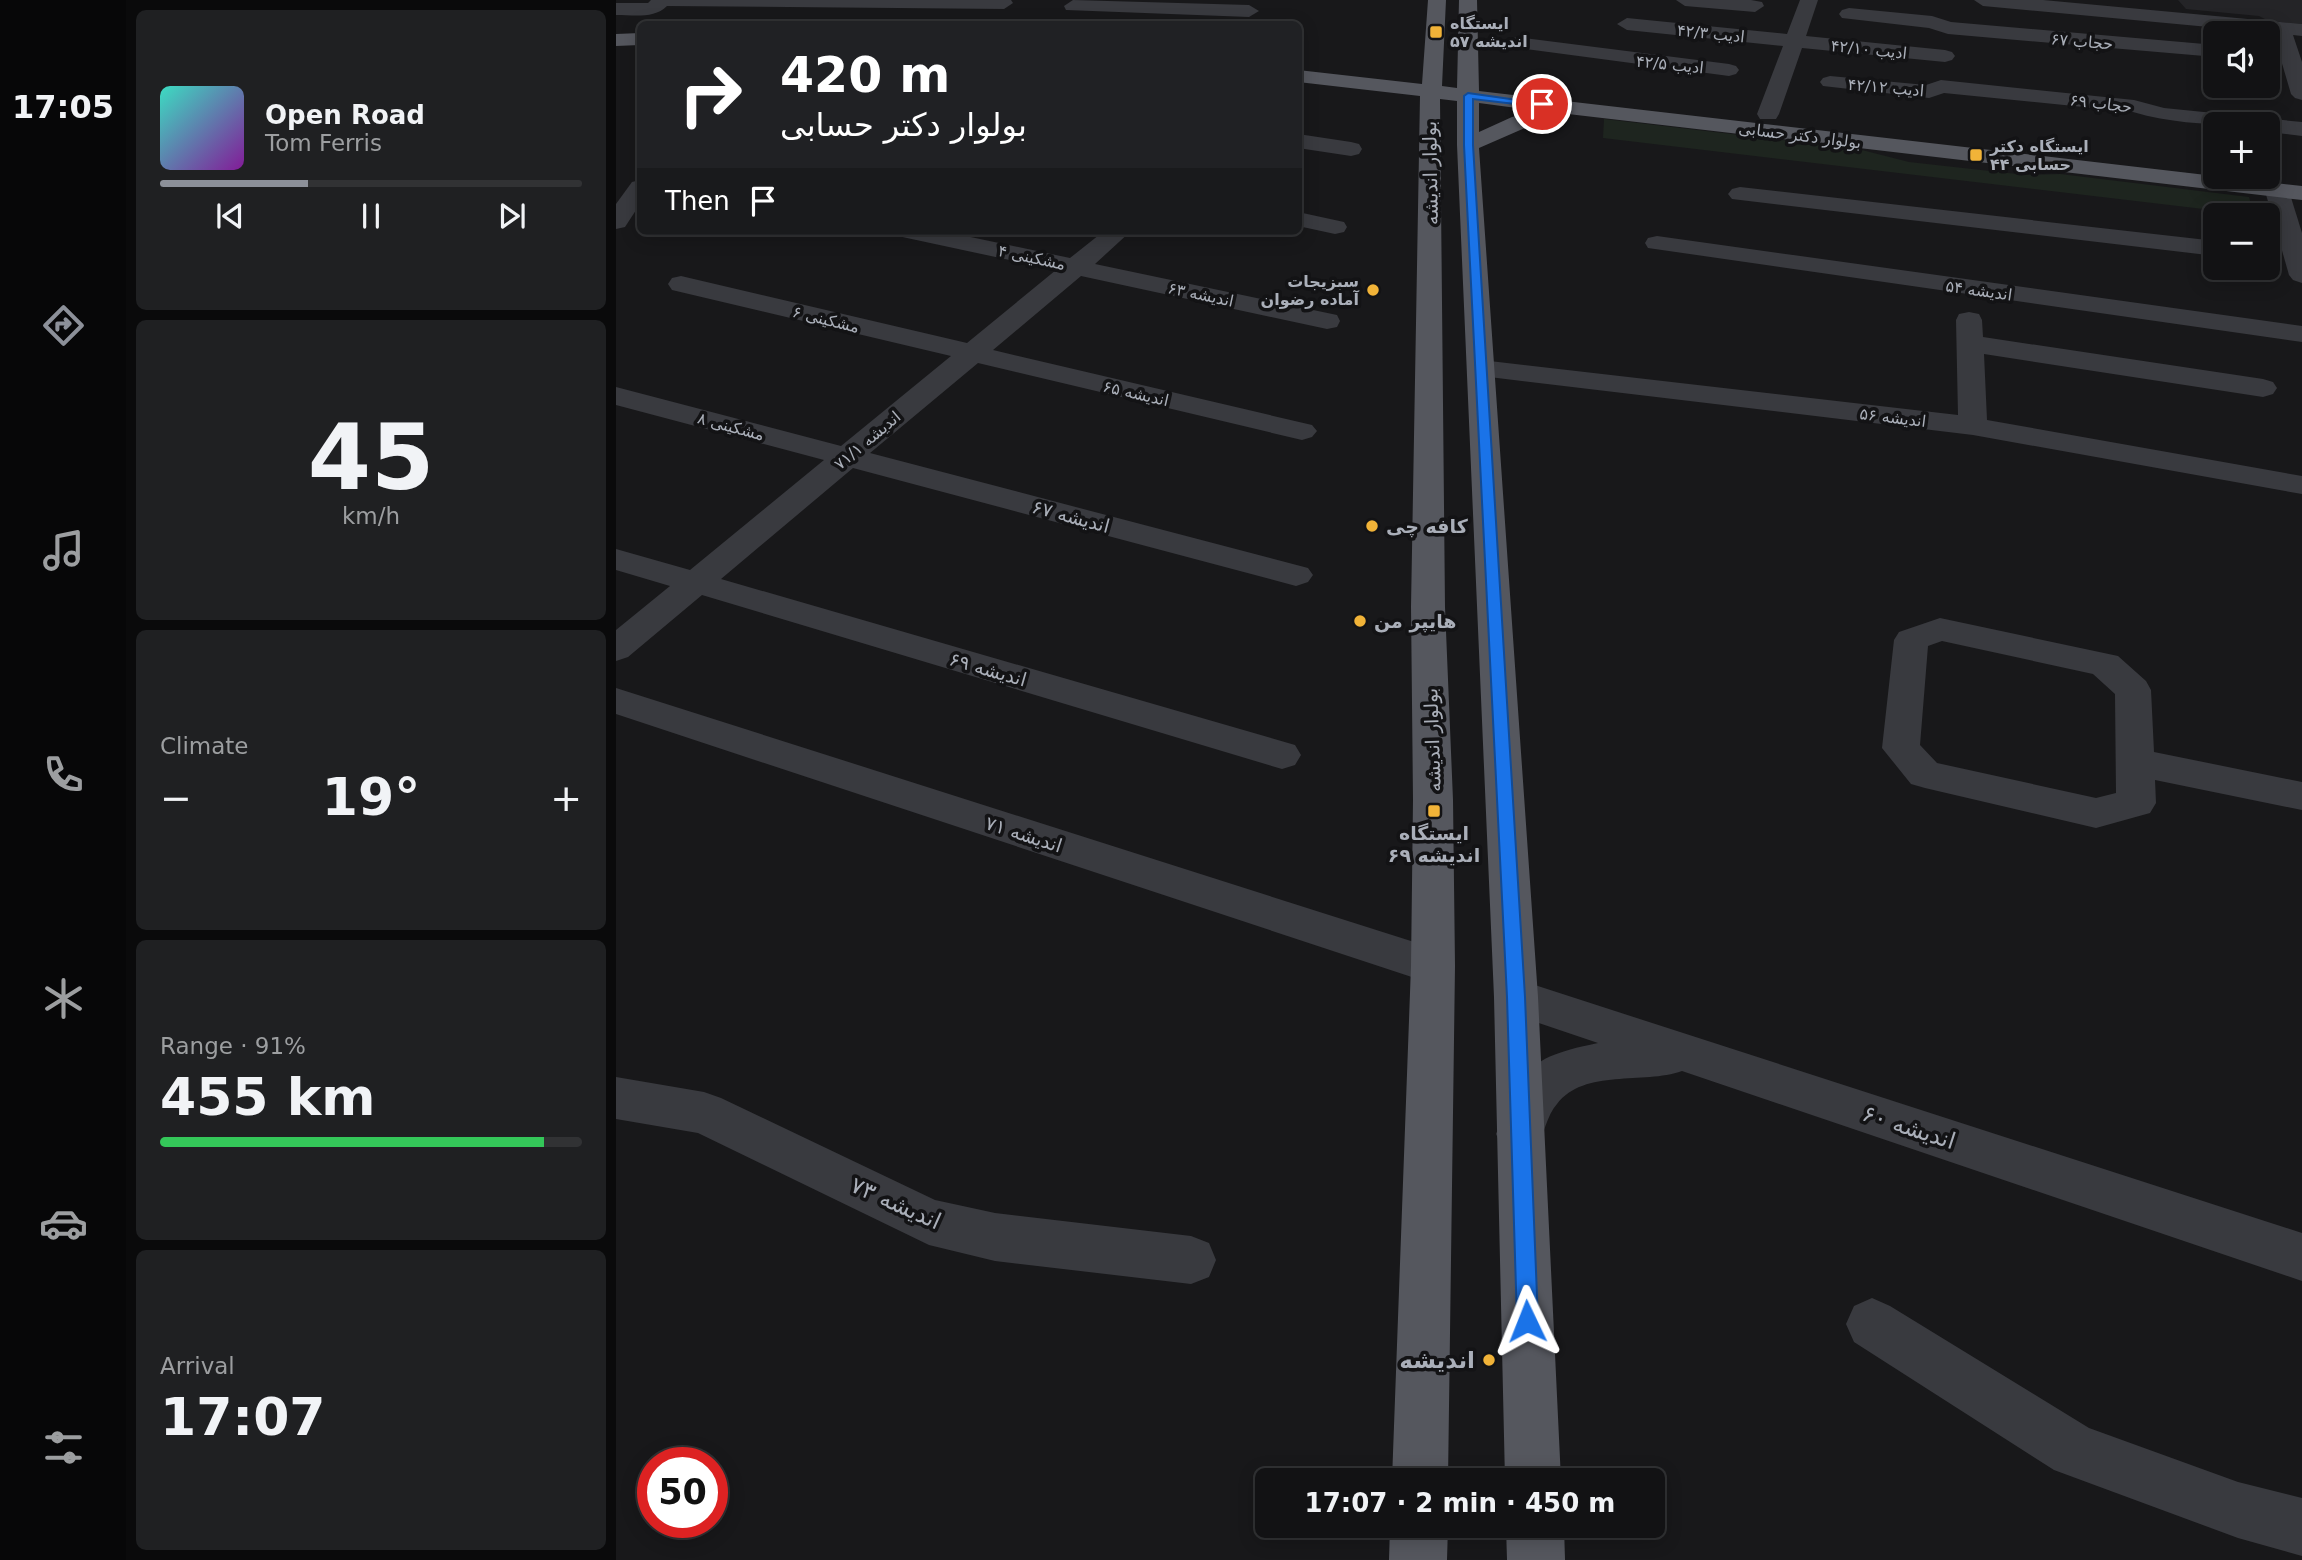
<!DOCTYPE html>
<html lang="en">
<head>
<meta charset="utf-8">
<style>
	:root { --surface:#121214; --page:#1f2022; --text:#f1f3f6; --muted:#9c9ea0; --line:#313234; --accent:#8c9099 }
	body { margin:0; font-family:"DejaVu Sans",Cairo,sans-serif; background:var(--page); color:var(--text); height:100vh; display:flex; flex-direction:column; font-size:26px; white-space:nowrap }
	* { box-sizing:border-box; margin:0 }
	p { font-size:23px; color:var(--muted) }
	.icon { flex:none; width:38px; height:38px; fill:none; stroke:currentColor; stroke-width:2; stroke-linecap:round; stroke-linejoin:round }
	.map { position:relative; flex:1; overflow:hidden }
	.panel { display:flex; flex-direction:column; gap:10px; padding:10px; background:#0a0a0b; width:490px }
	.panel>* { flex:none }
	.top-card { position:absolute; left:21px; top:21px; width:665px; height:214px; border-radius:10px; box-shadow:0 4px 18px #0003,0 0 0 2px var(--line); background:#202124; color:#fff; overflow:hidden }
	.buttons { position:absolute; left:1587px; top:21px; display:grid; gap:14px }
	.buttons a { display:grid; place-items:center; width:77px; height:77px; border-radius:10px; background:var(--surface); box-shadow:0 4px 18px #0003,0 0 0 2px var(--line); font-size:35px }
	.speed { position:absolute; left:21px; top:1447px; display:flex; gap:14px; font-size:35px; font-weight:700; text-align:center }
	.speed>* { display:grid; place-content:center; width:91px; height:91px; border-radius:50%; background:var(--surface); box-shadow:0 4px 18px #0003,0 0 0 2px var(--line); line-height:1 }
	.speed .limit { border:10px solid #d22; background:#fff; color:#111 }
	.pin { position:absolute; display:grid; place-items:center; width:60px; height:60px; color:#fff; margin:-30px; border:4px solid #fff; border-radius:50%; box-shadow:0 2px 7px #0007 }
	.me { position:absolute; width:77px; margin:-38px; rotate:358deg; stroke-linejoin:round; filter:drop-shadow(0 0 5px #0008) }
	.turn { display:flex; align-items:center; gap:24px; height:147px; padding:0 28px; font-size:32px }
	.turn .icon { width:91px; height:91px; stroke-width:2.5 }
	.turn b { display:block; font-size:49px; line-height:60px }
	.then { display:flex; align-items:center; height:66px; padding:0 28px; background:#0003; gap:14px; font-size:26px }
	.big { font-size:52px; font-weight:600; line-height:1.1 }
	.panel .card { flex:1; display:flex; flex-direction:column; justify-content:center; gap:10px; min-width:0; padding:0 24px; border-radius:10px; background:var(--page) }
	.panel .dial { align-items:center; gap:0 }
	.dial b { font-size:91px; line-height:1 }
	.song { display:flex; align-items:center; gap:21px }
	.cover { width:84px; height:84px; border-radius:10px; background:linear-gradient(135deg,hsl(170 70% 55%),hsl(290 70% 35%)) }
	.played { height:7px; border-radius:4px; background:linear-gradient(90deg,var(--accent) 35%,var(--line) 35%) }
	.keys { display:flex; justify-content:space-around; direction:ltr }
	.heat { display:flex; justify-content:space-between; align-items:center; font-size:38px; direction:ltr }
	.charge { height:10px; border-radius:5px; background:linear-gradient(90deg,#34c759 91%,var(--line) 0) }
	.trip { position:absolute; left:639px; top:1468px; width:410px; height:70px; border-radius:10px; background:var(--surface); box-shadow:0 4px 18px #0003,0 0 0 2px var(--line); font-weight:600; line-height:70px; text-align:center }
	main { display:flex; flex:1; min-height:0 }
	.menu { display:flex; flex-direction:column; width:126px; justify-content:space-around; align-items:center; background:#070708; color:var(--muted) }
	.menu .icon { width:49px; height:49px }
	.menu .active { color:var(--accent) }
	.menu b { font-size:32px; color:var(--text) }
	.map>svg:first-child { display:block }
</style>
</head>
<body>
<main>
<nav class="menu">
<b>17:05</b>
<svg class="icon active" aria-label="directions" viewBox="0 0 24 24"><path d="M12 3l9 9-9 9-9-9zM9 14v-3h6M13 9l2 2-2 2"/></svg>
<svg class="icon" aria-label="music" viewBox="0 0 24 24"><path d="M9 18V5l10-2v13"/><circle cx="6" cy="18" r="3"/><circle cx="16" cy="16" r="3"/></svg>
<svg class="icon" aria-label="phone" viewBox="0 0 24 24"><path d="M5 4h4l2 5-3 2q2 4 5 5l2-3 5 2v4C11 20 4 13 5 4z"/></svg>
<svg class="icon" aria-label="climate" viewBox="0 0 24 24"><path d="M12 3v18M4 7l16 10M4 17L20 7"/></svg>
<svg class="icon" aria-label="car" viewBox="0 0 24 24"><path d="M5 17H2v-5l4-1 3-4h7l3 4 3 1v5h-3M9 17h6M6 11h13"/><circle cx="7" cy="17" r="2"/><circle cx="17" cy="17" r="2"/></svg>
<svg class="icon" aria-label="filters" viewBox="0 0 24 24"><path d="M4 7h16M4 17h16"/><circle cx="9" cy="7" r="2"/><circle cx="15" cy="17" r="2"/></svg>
</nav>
<section class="panel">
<div class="card">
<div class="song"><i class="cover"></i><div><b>Open Road</b><p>Tom Ferris</p></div></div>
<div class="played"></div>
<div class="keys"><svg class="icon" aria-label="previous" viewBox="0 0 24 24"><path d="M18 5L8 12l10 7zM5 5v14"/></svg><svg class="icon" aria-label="pause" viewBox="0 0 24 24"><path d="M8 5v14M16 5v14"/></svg><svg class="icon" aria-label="next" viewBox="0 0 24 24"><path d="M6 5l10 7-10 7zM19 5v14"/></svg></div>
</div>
<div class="card dial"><b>45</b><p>km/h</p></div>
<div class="card"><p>Climate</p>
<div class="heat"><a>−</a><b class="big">19°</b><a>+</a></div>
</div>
<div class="card"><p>Range · 91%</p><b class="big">455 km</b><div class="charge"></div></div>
<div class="card"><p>Arrival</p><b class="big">17:07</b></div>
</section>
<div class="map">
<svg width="1686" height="1560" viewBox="0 0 1686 1560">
	<rect width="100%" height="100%" fill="#18181a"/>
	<path fill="#242427" d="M 1562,0 L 1686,0 L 1686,24 L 1653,21 L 1643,16 L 1570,9 Z"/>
	<path fill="#1e251f" d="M 988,119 L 1242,149 L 1293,162 L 1410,175 L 1444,174 L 1633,197 L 1638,215 L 987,138 Z"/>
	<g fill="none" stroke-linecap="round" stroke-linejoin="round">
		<g fill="#393a3f" fill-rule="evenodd">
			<path d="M 35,0 L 395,0 L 397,3 L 388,9 L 51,6 C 38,19 18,15 0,15 L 0,3 L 32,3 Z"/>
			<path d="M 457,0 L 633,5 L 643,11 L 633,17 L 450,10 L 448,6 Z"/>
			<path d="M 1060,0 L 1135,0 L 1146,2 L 1148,6 L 1139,12 L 1069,6 Z"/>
			<path d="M 1184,0 L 1202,0 L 1190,36 L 1329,50 L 1336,52 L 1339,56 L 1336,60 L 1329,62 L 1186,48 L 1163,114 L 1160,119 L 1144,119 L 1141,114 L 1167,46 L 1011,30 L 1001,24 L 1011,18 L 1171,34 Z"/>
			<path d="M 1358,0 L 1427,0 L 1686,24 L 1686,36 L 1677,35 L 1686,62 L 1686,100 L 1679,98 L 1675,94 L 1657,33 L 1367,6 Z"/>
			<path d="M 1233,8 L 1316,16 L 1335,22 L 1600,45 L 1600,57 L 1332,34 L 1313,28 L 1226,18 L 1223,14 L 1226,10 Z"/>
			<path d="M 901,37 L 1113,64 L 1120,66 L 1123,70 L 1120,74 L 1113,76 L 894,47 L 891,43 L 894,39 Z"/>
			<path d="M 1214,76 L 1310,85 L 1325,80 L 1518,100 L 1548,108 L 1686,122 L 1686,136 L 1652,132 L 1652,124 C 1604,124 1565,126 1517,112 L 1328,93 L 1313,98 L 1207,86 L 1204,82 L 1207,78 Z"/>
			<path d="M 682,134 L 735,142 L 743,144 L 746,149 L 743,154 L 735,156 L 682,148 Z"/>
			<path d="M 24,180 L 24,204 L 9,227 L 0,229 L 0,204 L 16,182 Z"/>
			<path d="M 1661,184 L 1669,186 L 1673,191 L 1686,233 L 1686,283 L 1677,280 L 1673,275 L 1649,191 L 1653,186 Z"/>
			<path d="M 1124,187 L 1600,241 L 1600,256 L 1116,199 L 1112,194 L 1116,189 Z"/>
			<path d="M 682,212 L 728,222 L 731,227 L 728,232 L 719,234 L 682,226 Z"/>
			<path d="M 279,231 L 326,231 L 454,258 L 488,231 L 515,231 L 479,264 L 721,315 L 724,321 L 721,327 L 711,329 L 465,276 L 377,350 L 696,425 L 701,431 L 696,437 L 686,440 L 362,363 L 254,453 L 692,568 L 697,575 L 692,582 L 680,586 L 237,468 L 105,579 L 679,745 L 685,755 L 679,765 L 666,769 L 86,595 L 12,657 L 0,661 L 0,630 L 54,586 L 0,570 L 0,549 L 74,570 L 208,460 L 0,405 L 0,387 L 225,446 L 335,356 L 56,290 L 52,284 L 56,278 L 65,276 L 351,343 L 440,270 L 291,238 L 282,236 Z"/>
			<path d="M 1041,236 L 1686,326 L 1686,342 L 1032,248 L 1029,243 L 1032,238 Z"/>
			<path d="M 1353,312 L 1363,314 L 1366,320 L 1367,337 L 1647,379 L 1657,382 L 1661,388 L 1657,394 L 1647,397 L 1368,354 L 1371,420 L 1686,476 L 1686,494 L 1357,435 L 865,376 L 855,374 L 851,368 L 855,362 L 865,360 L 1342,415 L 1340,320 L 1343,314 Z"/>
			<path d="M 1324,618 L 1502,656 L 1530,681 L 1535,690 L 1538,752 L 1686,782 L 1686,810 L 1539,780 L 1540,803 L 1534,813 L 1480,828 L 1309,788 L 1295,784 L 1266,748 L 1278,640 L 1283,632 ZM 1326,641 L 1477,674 L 1499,694 L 1500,793 L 1480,798 L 1321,763 L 1304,745 L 1312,646 Z"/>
			<path d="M 0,688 L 817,948 L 832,953 L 839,966 L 832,979 L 817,984 L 0,714 Z"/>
			<path d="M 900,979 L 1686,1233 L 1686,1281 L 1066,1071 C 1027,1085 969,1068 941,1104 C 931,1115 927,1136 921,1149 L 904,1155 L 887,1149 L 880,1134 C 908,1069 909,1058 982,1043 L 884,1010 L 878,997 L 884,984 Z"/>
			<path d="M 0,1077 L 88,1092 L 105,1098 L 319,1200 L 379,1213 L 575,1236 L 593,1243 L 600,1260 L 593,1277 L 575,1284 L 379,1261 L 313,1245 L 82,1133 L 0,1119 Z"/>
			<path d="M 1256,1298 L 1274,1306 L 1473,1428 L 1622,1482 L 1686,1498 L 1686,1556 L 1622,1538 L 1438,1470 L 1238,1342 L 1230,1324 L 1238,1306 Z"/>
		</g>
		<g fill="#55575e" fill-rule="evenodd">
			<path d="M 812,0 L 830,0 L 826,86 L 841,88 L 843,0 L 861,0 L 863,91 L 1686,186 L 1686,200 L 952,114 L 950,118 L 911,127 L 863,148 L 922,997 L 945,1480 L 889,1480 L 878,997 L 841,145 L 841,101 L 824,99 L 829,607 L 837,800 L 839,966 L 832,1480 L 776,1480 L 795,966 L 797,800 L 795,607 L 804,96 L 682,82 L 682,70 L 806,84 ZM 863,103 L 924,111 L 896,117 L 863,132 Z"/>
			<path d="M 24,33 L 24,45 L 0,46 L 0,34 Z"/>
			<path d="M 774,1526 L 832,1526 L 831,1560 L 773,1560 Z"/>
			<path d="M 890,1526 L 948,1526 L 949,1560 L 891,1560 Z"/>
		</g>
	</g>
	<path fill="#1a73e8" stroke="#114b97" stroke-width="2" d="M 852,93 L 930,104 L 926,107 L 857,99 L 857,145 L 909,997 L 922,1321 L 919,1328 L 911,1331 L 904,1328 L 901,1321 L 891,997 L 848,145 L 848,96 Z"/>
	<g fill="#f1b338" stroke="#131315" stroke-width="2.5">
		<rect x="813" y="25" width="14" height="14" rx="3.5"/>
		<rect x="1353" y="148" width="14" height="14" rx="3.5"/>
		<circle cx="757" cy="290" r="7"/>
		<circle cx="756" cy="526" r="7"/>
		<circle cx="744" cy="621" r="7"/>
		<rect x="811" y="804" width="14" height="14" rx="3.5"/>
		<circle cx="873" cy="1360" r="7"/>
	</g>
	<g text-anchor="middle" stroke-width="7" stroke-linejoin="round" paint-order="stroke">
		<g font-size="16" font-weight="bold" fill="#aaafb9" stroke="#131315" text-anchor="start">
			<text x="834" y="29">ایستگاه<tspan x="834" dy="18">اندیشه ۵۷</tspan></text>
			<text x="1374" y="152">ایستگاه دکتر<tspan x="1374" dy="18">حسابی ۴۴</tspan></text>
			<text x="743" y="287" text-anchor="end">سبزیجات<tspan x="743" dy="18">آماده رضوان</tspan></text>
		</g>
		<g font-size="16" fill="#aaafb9" stroke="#131315">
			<text transform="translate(1095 33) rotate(6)" y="6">ادیب ۴۲/۳</text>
			<text transform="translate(1466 41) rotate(5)" y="6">حجاب ۶۷</text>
			<text transform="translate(1253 49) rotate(6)" y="6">ادیب ۴۲/۱۰</text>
			<text transform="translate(1054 64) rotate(6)" y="6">ادیب ۴۲/۵</text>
			<text transform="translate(1270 87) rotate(5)" y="6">ادیب ۴۲/۱۲</text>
			<text transform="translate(1485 103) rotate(7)" y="6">حجاب ۶۹</text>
			<text transform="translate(1184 135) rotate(7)" y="6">بولوار دکتر حسابی</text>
			<text transform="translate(416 257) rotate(12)" y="6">مشکینی ۴</text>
			<text transform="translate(1363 290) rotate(8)" y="6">اندیشه ۵۴</text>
			<text transform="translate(585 294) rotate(12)" y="6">اندیشه ۶۳</text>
			<text transform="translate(210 319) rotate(14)" y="6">مشکینی ۶</text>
			<text transform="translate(520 393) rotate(13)" y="6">اندیشه ۶۵</text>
			<text transform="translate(1277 417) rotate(7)" y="6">اندیشه ۵۶</text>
			<text transform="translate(115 426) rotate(15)" y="6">مشکینی ۸</text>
			<text transform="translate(251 440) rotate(-40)" y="6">اندیشه ۷۱/۱</text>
		</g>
		<g font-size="19" fill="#aaafb9" stroke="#131315">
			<text transform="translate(814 173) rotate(-91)" y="7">بولوار اندیشه</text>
			<text transform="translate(455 516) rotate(15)" y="7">اندیشه ۶۷</text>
			<text transform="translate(372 669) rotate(16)" y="7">اندیشه ۶۹</text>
			<text transform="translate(816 740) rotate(-92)" y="7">بولوار اندیشه</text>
			<text transform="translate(408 834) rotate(18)" y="7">اندیشه ۷۱</text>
		</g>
		<g font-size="19" font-weight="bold" fill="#aaafb9" stroke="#131315" text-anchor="start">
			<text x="770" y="533">کافه چی</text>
			<text x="758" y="628">هایپر من</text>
			<text x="818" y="840" text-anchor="middle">ایستگاه<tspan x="818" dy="22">اندیشه ۶۹</tspan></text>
		</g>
		<g font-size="23" fill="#aaafb9" stroke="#131315">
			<text transform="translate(1293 1127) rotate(18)" y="8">اندیشه ۶۰</text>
			<text transform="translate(280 1203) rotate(24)" y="8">اندیشه ۷۳</text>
		</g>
		<g font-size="23" font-weight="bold" fill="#aaafb9" stroke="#131315" text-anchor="end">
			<text x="859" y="1368">اندیشه</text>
		</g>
	</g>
</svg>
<div class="buttons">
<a><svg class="icon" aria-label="sound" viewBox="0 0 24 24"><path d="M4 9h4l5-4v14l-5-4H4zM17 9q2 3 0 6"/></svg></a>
<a>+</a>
<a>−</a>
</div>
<div class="speed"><div class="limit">50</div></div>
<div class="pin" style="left:926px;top:104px;background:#d93025"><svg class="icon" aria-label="arrive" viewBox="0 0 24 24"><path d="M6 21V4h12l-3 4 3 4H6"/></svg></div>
<svg class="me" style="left:911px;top:1321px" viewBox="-20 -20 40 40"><path d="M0-17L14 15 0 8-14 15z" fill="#1a73e8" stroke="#fff" stroke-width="4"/></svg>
<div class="trip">17:07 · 2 min · 450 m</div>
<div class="top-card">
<div class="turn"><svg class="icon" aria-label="right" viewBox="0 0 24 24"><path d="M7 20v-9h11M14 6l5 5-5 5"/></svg><div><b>420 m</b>بولوار دکتر حسابی</div></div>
<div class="then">Then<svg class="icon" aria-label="arrive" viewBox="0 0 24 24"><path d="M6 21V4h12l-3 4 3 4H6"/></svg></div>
</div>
</div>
</main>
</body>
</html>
